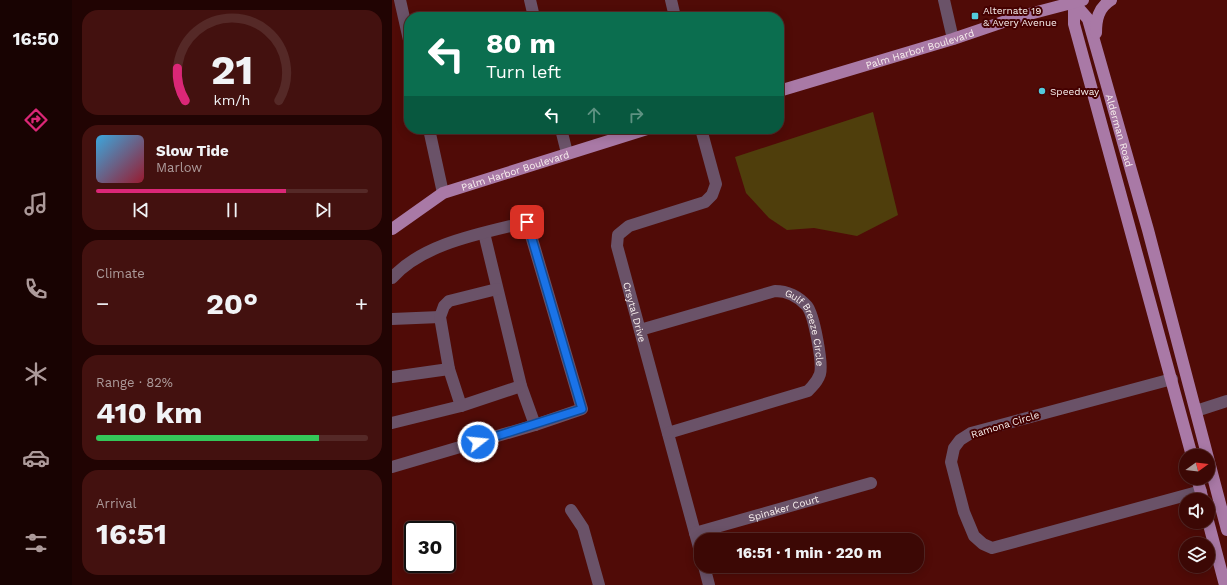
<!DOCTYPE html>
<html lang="en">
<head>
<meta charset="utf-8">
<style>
	:root { --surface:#3c0805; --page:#43110f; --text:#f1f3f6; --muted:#ac9a9a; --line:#552927; --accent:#db2777 }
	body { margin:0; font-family:"Work Sans",sans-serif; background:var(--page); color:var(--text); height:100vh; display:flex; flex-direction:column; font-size:15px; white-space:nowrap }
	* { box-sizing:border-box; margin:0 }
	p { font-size:13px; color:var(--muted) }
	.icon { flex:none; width:22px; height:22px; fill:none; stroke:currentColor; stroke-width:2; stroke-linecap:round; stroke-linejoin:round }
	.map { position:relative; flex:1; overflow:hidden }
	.panel { display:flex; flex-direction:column; gap:10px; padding:10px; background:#210403; width:320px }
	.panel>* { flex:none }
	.hud { position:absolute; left:12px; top:12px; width:380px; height:122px; border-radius:16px; box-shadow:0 2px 10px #0003,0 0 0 1px var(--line); background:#0b6e4f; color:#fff; overflow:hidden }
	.needle { width:26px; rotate:75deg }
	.fabs { position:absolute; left:787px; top:449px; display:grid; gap:8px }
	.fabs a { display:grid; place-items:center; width:36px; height:36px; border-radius:50%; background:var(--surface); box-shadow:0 2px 10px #0003,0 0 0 1px var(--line); font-size:20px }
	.speed { position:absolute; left:12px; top:521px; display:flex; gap:8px; font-size:20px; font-weight:700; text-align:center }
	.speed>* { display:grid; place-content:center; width:52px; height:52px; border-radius:50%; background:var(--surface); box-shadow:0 2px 10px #0003,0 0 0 1px var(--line); line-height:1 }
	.speed .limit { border:2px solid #111; border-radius:6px; background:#fff; color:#111 }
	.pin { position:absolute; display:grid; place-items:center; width:34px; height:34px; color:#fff; margin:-17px; border-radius:8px; box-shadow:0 2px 6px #0006 }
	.me { position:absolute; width:44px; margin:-22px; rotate:74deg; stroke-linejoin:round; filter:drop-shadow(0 0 3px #0008) }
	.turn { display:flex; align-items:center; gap:14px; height:84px; padding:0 16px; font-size:18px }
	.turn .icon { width:52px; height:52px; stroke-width:2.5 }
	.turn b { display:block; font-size:28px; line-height:34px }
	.lanes { display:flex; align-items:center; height:38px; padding:0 16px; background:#0003; justify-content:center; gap:20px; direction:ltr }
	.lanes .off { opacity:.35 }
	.big { font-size:30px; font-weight:700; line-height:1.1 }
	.panel .card { flex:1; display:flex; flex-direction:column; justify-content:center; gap:6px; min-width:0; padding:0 14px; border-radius:16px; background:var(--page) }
	.panel .dial { align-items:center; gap:0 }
	.dial svg { height:104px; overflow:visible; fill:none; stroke:var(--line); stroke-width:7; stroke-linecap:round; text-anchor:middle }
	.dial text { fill:var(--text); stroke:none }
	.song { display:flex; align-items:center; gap:12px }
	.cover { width:48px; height:48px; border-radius:6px; background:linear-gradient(135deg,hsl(200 70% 55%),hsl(350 70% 35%)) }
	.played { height:4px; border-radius:2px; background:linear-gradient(90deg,var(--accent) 70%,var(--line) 70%) }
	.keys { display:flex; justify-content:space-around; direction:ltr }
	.heat { display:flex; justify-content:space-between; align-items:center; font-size:22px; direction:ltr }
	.charge { height:6px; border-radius:3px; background:linear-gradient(90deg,#34c759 82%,var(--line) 0) }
	.trip { position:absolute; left:302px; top:533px; width:230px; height:40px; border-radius:16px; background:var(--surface); box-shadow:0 2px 10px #0003,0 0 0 1px var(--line); font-weight:700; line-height:40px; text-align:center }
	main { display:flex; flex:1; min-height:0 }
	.menu { display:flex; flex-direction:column; width:72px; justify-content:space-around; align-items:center; background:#180302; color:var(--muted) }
	.menu .icon { width:28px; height:28px }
	.menu .on { color:var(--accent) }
	.menu b { font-size:18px; color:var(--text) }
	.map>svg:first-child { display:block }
</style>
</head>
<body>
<main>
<nav class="menu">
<b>16:50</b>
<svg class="icon on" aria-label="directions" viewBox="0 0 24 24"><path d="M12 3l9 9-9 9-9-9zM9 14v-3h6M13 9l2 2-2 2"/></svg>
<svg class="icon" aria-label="music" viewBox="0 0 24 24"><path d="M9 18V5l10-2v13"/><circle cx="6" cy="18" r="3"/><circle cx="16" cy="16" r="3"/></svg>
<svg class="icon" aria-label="phone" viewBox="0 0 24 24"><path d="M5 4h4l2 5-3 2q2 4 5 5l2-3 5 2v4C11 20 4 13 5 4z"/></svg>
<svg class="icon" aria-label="climate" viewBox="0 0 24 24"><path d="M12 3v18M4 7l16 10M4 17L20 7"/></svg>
<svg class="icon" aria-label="car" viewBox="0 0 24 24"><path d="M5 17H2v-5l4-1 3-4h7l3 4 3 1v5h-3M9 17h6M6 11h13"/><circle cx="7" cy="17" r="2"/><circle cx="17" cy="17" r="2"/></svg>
<svg class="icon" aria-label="filters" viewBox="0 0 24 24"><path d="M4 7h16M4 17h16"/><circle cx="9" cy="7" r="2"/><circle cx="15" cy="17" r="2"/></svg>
</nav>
<section class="panel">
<div class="card dial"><svg viewBox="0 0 100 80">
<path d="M14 69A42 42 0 1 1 86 69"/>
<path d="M14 69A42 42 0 0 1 8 44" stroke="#db2777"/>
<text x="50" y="56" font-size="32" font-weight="700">21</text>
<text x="50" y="72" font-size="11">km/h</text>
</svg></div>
<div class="card">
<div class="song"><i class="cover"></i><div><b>Slow Tide</b><p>Marlow</p></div></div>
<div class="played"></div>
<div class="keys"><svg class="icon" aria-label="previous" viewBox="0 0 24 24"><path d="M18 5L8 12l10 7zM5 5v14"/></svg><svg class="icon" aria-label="pause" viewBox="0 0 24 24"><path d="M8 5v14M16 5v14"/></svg><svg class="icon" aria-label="next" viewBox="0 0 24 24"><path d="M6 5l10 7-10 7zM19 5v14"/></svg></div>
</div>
<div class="card"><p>Climate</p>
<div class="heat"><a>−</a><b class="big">20°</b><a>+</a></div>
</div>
<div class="card"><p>Range · 82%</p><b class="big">410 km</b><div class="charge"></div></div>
<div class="card"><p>Arrival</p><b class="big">16:51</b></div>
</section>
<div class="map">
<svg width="835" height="585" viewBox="0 0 835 585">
	<rect width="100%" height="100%" fill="#500b07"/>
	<path fill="#4f3e0c" d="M 481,112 L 506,215 L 465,236 L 422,228 L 395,230 L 377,218 L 354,193 L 343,157 Z"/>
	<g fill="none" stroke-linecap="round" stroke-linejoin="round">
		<g stroke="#6a5268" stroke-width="12">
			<path d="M 8,0 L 17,40"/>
			<path d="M 138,0 L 142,17"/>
			<path d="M 279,0 L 283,17"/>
			<path d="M 552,0 L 561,39"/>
			<path d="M 37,129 L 51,193"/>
			<path d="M 169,129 L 175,153"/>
			<path id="s1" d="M 309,129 L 324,184 L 320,195 L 313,202 L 237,226 L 226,235 L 225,246 L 309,555"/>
			<path d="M 92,233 L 129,386 L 143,425"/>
			<path d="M 0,278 C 31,243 91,233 135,222 L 190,409 L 143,425 L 0,467"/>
			<path d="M 0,319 L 48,317"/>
			<path id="s2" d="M 248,330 L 383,291 C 396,291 406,296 415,306 C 422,315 431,363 428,374 C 425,383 421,385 416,391 L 276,433"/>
			<path d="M 0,377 L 57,369"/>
			<path d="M 780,379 L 579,433 L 568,440 L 562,448 L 559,462 L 572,512 L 582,536 L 591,544 L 600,548 L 809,491"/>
			<path d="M 69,406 L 57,369 L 48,317 L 52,306 L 57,301 L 105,289"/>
			<path d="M 804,411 L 835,401"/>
			<path d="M 0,423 L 69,406 L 129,386"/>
			<path d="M 179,510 L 191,528 L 207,585"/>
			<path id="s3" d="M 303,533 L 479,483"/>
			<path d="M 312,566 L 317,585"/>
		</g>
		<g stroke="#a979a6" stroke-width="12">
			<path id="s4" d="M 682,3 L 696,19 L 756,230 L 835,530"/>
			<path d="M 682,3 L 682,24 L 800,456"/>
			<path d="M 704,33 C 704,20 706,8 719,0"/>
			<path id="s5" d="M 387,91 L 561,39 L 626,17 L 691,0"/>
			<path id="s6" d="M 0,229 L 51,193 L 255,129"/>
			<path d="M 805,478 L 811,500"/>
			<path d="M 816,521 L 833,585"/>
		</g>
	</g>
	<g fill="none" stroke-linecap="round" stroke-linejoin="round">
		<defs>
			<path id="route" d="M 86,442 L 190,409 L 135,222"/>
		</defs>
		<use href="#route" stroke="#114b97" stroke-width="10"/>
		<use href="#route" stroke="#1a73e8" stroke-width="7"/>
	</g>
	<g fill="#53cadc" stroke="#400" stroke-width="1.5">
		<rect x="579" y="12" width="8" height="8" rx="2"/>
		<circle cx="650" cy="91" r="4"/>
	</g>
	<g text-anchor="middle" stroke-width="4" stroke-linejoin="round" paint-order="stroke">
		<g font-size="10" fill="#f9f0ee" stroke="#400" text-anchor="start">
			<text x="591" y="14">Alternate 19<tspan x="591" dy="12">&amp; Avery Avenue</tspan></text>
			<text x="658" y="95">Speedway</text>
		</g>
		<g font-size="10" fill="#f9f0ee" stroke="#400">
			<text dy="4" stroke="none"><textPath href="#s5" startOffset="147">Palm Harbor Boulevard</textPath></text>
			<text dy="4" stroke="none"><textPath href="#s4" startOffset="137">Alderman Road</textPath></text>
			<text dy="4" stroke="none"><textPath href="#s6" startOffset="138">Palm Harbor Boulevard</textPath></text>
			<text dy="4" stroke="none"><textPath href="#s1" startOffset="252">Crsytal Drive</textPath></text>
			<text dy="4" stroke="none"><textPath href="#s2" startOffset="195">Gulf Breeze Circle</textPath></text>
			<text transform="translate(613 424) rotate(-17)" y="4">Ramona Circle</text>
			<text dy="4" stroke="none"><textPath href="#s3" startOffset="92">Spinaker Court</textPath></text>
		</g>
	</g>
</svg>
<div class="fabs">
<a><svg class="needle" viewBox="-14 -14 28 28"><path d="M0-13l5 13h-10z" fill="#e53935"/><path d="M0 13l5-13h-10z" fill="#ac9a9a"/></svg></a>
<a><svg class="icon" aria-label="sound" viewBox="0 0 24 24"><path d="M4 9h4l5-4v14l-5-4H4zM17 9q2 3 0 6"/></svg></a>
<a><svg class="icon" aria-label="layers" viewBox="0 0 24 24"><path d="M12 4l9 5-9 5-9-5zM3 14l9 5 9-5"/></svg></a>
</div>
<div class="speed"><div class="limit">30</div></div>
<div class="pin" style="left:135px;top:222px;background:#d93025"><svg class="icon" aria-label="arrive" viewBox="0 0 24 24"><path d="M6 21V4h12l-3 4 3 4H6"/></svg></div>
<svg class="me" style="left:86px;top:442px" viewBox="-20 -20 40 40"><circle r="17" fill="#1a73e8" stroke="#fff" stroke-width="3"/><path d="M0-11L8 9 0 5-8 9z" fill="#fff"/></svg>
<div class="trip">16:51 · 1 min · 220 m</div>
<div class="hud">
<div class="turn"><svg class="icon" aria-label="left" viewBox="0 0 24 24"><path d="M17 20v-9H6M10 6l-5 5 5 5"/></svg><div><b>80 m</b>Turn left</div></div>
<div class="lanes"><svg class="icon" aria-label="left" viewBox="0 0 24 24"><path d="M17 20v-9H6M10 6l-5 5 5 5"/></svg><svg class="icon off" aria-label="ahead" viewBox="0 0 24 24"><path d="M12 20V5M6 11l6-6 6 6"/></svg><svg class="icon off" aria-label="right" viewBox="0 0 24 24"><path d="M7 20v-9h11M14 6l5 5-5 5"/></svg></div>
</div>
</div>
</main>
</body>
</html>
